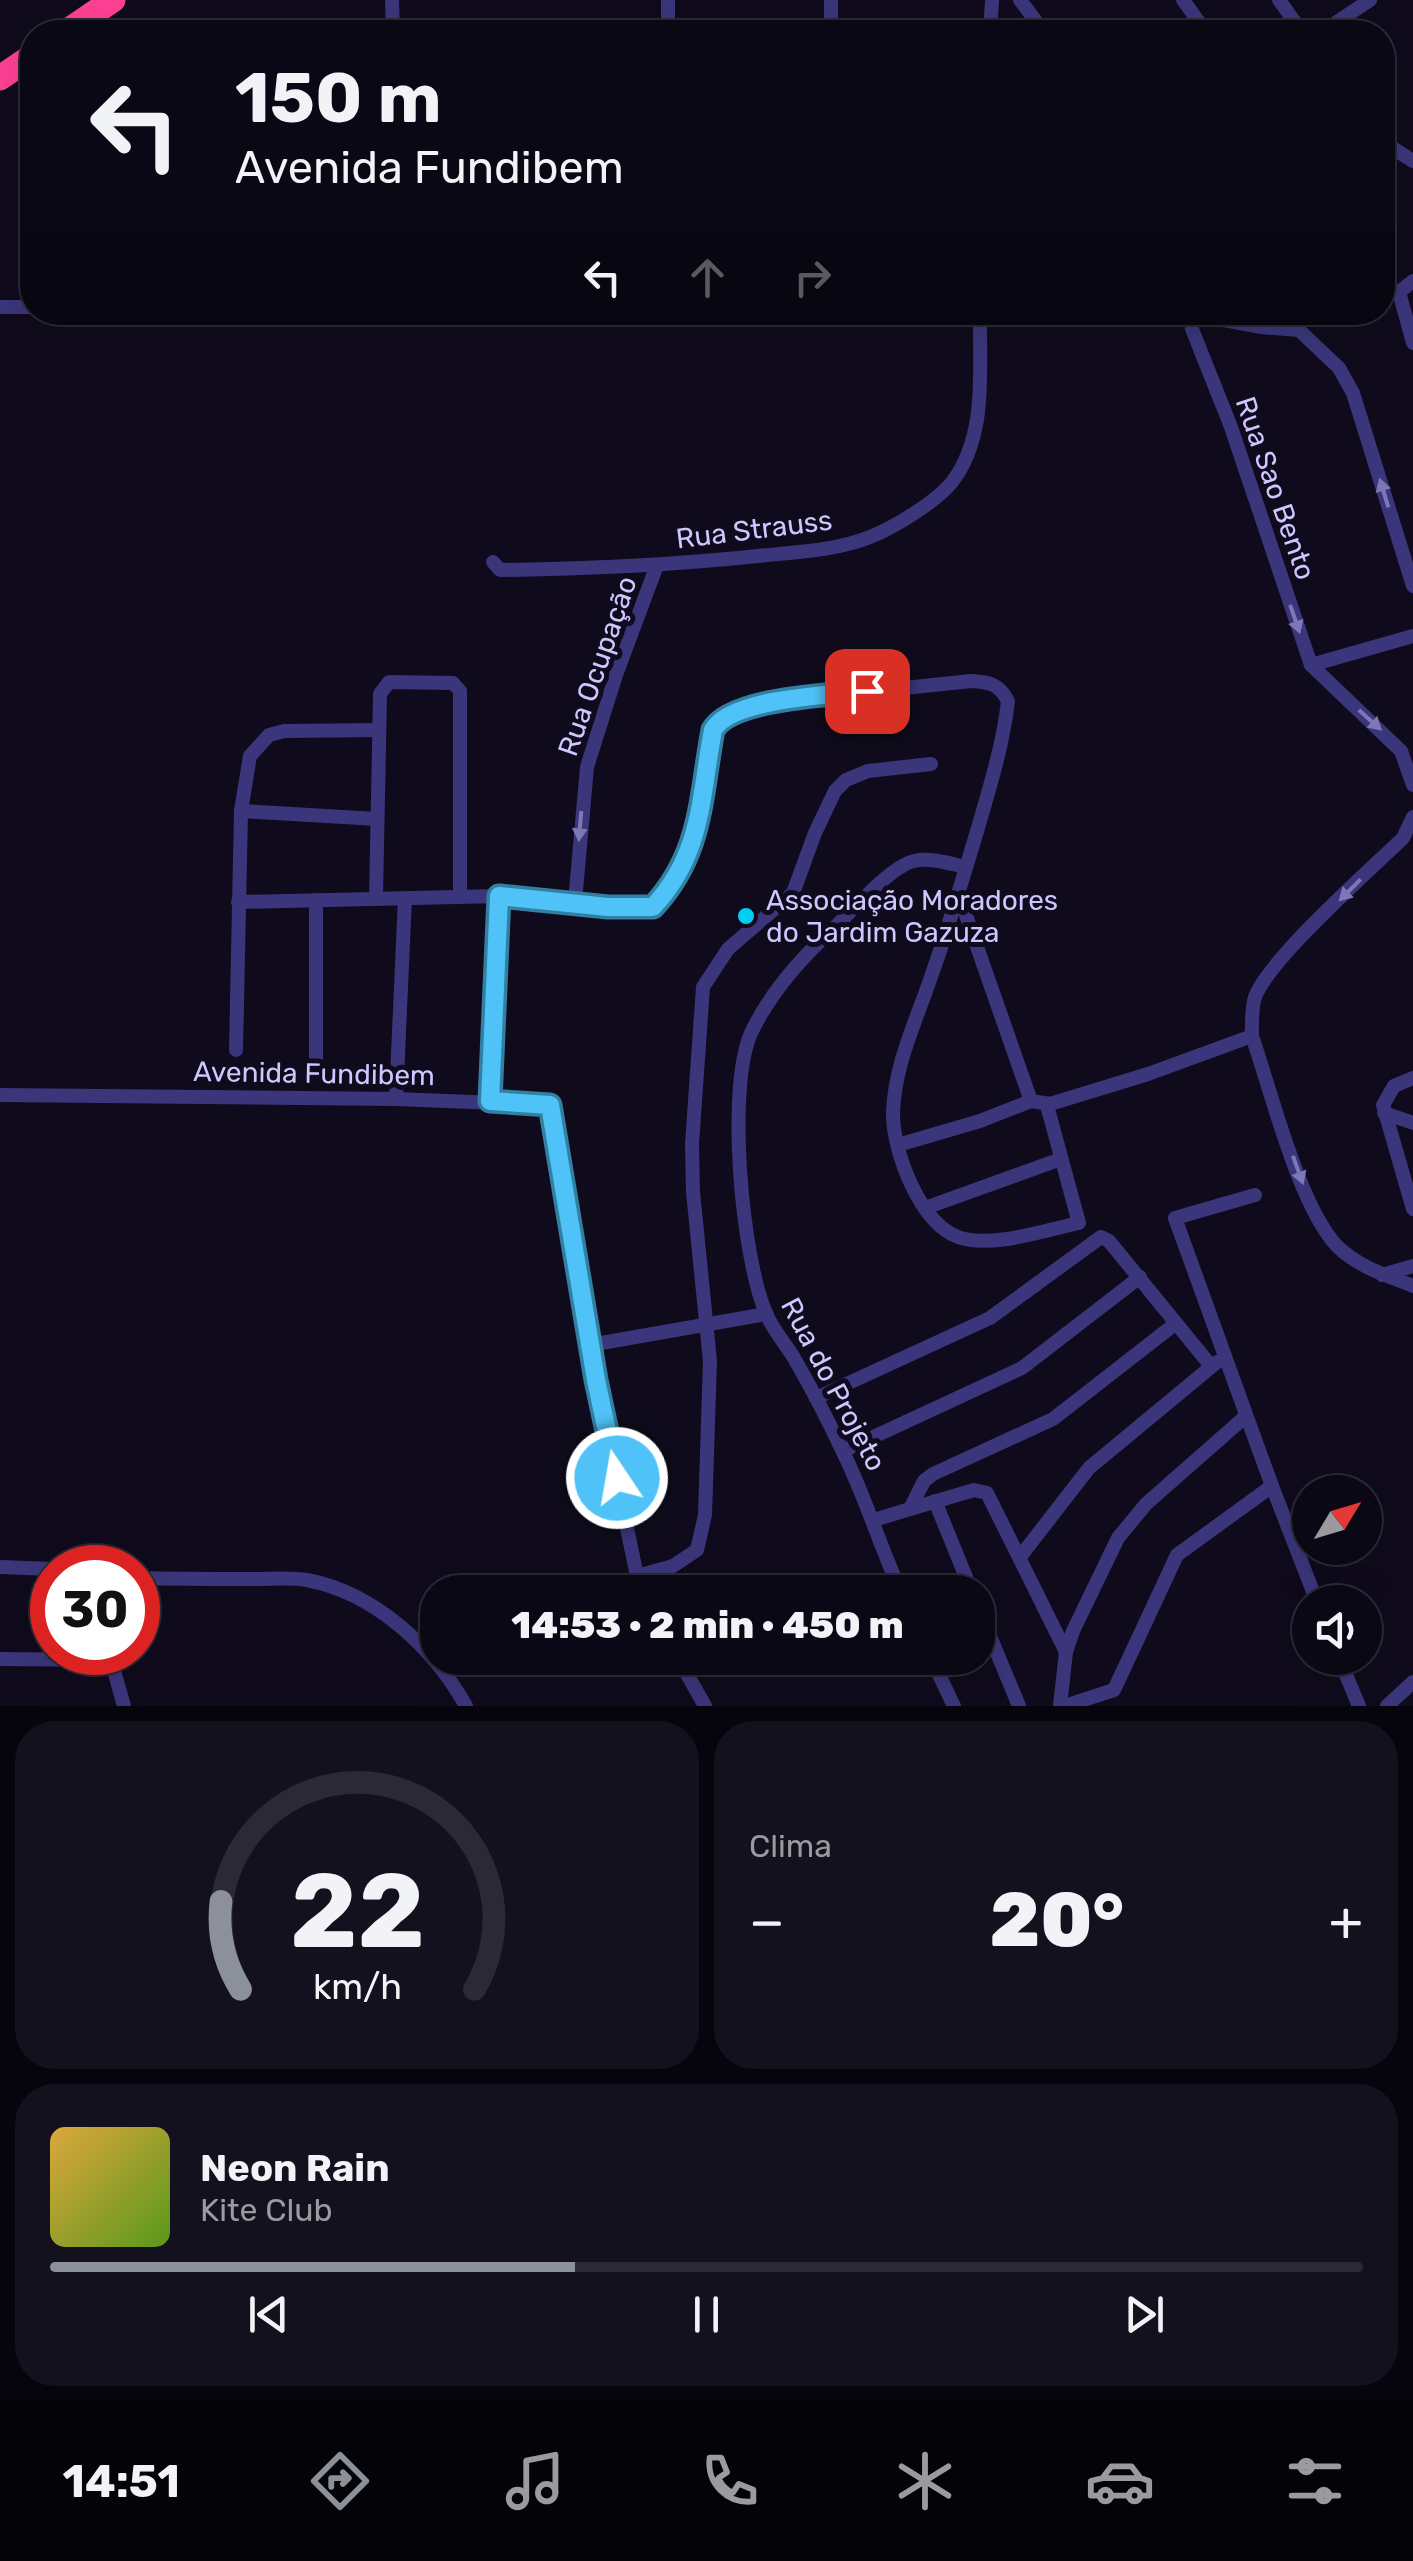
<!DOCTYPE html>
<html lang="pt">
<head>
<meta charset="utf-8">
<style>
	:root { --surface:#0b0815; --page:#14111e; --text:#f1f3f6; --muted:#9a9aa0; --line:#2b2934; --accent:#8c9099 }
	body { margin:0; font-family:Rubik,sans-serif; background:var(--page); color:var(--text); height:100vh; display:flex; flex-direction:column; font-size:38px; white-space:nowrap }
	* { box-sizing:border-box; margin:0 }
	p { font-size:32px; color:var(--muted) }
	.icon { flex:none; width:55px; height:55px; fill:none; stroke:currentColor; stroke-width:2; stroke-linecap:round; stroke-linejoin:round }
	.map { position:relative; height:1706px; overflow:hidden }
	.sheet { display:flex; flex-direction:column; gap:15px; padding:15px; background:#06040c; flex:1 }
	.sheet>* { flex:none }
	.banner { position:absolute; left:20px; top:20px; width:1375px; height:305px; border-radius:40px; box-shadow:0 10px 40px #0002,0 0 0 2px var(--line); background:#0b0815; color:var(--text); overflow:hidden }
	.needle { width:65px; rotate:52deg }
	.buttons { position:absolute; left:1292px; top:1475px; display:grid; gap:20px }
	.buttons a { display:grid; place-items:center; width:90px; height:90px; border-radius:50%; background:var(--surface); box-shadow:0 10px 40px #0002,0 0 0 2px var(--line); font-size:50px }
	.speed { position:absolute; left:30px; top:1545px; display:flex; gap:20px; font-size:50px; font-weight:700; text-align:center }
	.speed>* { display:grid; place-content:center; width:130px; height:130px; border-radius:50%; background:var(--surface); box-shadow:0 10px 40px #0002,0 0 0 2px var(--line); line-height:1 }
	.speed .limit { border:15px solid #d22; background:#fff; color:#111 }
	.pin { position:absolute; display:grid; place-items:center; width:85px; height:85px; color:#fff; margin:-42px; border-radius:20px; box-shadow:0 5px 15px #0006 }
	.me { position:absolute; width:110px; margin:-55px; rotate:348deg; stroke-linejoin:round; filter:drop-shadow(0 0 8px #0008) }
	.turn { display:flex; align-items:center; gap:35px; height:210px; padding:0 50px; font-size:45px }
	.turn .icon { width:130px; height:130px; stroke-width:2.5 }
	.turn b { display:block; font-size:70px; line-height:85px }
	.lanes { display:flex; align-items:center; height:95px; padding:0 50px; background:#0003; justify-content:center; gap:50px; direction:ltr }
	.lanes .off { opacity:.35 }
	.big { font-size:75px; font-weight:800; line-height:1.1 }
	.sheet .widget { flex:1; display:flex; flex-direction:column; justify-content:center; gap:15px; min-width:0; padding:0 35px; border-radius:40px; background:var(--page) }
	.sheet .dial { align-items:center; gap:0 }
	.dial svg { height:260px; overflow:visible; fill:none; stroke:var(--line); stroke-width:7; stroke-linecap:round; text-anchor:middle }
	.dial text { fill:var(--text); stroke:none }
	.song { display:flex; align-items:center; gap:30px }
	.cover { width:120px; height:120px; border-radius:15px; background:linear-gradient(135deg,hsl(40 70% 55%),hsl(90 70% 35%)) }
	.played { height:10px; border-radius:5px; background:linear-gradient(90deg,var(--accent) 40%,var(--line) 40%) }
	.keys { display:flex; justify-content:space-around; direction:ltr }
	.heat { display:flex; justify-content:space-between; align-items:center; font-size:55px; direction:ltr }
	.sheet .tiles { flex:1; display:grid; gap:15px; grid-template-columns:1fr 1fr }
	.widget:last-child { grid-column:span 2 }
	.trip { position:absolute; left:420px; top:1575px; width:575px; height:100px; border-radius:40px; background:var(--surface); box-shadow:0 10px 40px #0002,0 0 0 2px var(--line); font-weight:800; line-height:100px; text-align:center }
	.tabs { display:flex; height:160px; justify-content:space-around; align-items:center; background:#040308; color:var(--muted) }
	.tabs .icon { width:70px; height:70px }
	.tabs .selected { color:var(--accent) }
	.tabs b { font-size:45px; color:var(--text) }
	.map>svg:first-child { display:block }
</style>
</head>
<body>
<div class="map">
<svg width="1413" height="1706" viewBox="0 0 1413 1706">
	<rect width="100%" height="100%" fill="#0f0b1c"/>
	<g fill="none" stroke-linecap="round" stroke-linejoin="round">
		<g stroke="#3b367b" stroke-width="14">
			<path d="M 392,0 L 393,32"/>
			<path d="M 1020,0 L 1044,32"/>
			<path d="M 1183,0 L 1206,32"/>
			<path d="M 1279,0 L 1302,32"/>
			<path d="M 668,32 L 668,0"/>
			<path d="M 831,32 L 831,0"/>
			<path d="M 990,32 L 992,0"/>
			<path d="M 1322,32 L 1370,0"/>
			<path d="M 1382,141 L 1413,161"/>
			<path d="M 1399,292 L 1413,343"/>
			<path d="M 1399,292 L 1413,281"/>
			<path d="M 0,307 L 32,307"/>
			<path d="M 298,312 L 980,320 L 1175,317"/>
			<path d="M 1203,316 L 1261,327 L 1299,330 L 1339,368 L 1353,393 L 1413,586"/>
			<path d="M 1192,329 L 1231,427 L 1311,665 L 1401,751 L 1413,785"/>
			<path d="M 493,562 L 500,570 C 586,569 672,565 758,556 C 795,552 835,551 870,537 C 893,528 936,502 952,482 C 988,435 979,369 980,313"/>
			<path d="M 1311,665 L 1413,636"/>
			<path d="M 241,811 L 377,819"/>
			<path d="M 1413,817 L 1403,838 C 1369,871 1270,958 1255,997 C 1251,1010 1252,1023 1252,1036 C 1271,1091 1299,1206 1337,1246 C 1358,1267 1386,1275 1413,1286"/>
			<path d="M 960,898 L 1031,1101 L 1050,1104"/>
			<path d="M 376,899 L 380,694 L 389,682 L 453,683 L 460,691 L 460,897"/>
			<path d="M 316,900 L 316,1071"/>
			<path d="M 238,902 L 499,896 L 608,907 L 653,907 L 675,881 L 692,845 L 701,811 L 713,730 L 725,715 L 746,708 L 809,698 L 971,681 C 990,682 999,684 1008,701 C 1003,745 990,786 978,828 C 963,877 949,926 932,974 C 917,1019 894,1065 893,1114 C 893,1152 920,1223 958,1237 C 990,1249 1046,1230 1079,1223 L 1048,1109 L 1050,1104 L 1148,1074 L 1252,1036"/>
			<path d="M 575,902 L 587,767 L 616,675 L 657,565"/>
			<path d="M 236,1050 L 241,811 L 250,756 L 269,735 L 284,731 L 379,730"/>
			<path d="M 1413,1078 L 1394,1086 L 1383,1105 L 1413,1209"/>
			<path d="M 0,1095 L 396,1099 L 550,1105 L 596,1380 L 637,1576 L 645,1592"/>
			<path d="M 396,1099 L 405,898"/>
			<path d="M 490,1101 L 499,896"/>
			<path d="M 1384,1113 L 1413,1123"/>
			<path d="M 898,1145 L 980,1121 L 1031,1101"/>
			<path d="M 1255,1195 L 1175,1218 L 1272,1486 L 1317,1602"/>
			<path d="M 925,1208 L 1061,1159"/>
			<path d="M 1382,1275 L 1413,1266"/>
			<path d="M 590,1345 L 766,1314"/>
			<path d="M 816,1398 L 990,1318 L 1101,1237 L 1109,1241 L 1211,1366"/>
			<path d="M 843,1451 L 1022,1368 L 1140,1277"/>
			<path d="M 935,1501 L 972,1592"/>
			<path d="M 910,1509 L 974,1490 L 987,1493 L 1066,1652"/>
			<path d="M 874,1520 L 910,1509 L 924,1481 L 933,1474 L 1053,1419 L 1175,1324"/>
			<path d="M 1020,1557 L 1089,1468 L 1217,1362"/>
			<path d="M 0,1567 L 52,1569"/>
			<path d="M 637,1576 L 673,1566 L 697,1550 L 705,1515 L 710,1361 L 693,1192 L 692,1144 L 703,987 L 728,949 L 793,893 L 815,833 L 835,791 L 846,780 L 868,771 L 931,764"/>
			<path d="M 138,1578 C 176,1579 215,1579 253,1579 C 271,1579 290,1577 307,1580 C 375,1593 433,1647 466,1706"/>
			<path d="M 901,1592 C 880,1547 866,1498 843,1452 C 828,1420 812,1389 794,1358 C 785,1343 772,1329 766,1313 C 742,1258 725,1082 753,1029 C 772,991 802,957 833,929 C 852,911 891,866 914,861 C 930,857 951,864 966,867"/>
			<path d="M 978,1607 L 1019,1706"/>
			<path d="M 109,1653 L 124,1706"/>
			<path d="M 678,1658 L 705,1706"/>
			<path d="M 931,1658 L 954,1706"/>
			<path d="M 1339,1658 L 1359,1706"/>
			<path d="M 0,1659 L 109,1660"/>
			<path d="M 1060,1706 L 1066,1652 L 1073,1631 L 1118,1538 L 1146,1504 L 1246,1416"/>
			<path d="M 1065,1706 L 1114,1690 L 1177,1555 L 1272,1486"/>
			<path d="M 1387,1706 L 1413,1682"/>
		</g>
		<g stroke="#ff4194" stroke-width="25">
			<path d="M 66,32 L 113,0"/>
			<path d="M 0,78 L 32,56"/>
		</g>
	</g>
	<defs><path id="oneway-solid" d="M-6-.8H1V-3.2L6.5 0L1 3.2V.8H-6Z" transform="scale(2.5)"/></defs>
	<g fill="#7e77b6">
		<use href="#oneway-solid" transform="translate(1384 493) rotate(-107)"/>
		<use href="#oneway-solid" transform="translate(1295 619) rotate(71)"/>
		<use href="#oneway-solid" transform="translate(1370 720) rotate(42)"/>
		<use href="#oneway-solid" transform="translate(580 826) rotate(95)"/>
		<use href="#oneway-solid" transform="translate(1350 890) rotate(135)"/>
		<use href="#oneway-solid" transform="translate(1298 1170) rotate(70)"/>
	</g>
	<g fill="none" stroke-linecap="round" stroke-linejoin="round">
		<defs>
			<path id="route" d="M 617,1478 L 596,1380 L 550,1105 L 490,1101 L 499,896 L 608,907 L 653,907 C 703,853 700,798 713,730 C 731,698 831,695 867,691"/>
		</defs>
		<use href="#route" stroke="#337fa1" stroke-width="25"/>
		<use href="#route" stroke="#4fc3f7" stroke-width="18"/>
	</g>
	<circle fill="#00cff1" stroke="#0f0b1c" stroke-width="4" cx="746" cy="916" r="10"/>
	<g text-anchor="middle" stroke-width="10" stroke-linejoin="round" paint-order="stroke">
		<g font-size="28" fill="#cfc6ff" stroke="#0f0b1c">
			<text transform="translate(1276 488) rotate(71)" y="10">Rua Sao Bento</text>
			<text transform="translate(754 529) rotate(-7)" y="10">Rua Strauss</text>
			<text transform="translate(597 666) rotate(-71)" y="10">Rua Ocupação</text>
			<text transform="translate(314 1073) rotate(1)" y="10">Avenida Fundibem</text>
			<text transform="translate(834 1384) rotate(62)" y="10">Rua do Projeto</text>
		</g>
		<g font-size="28" fill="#cfc6ff" stroke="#0f0b1c" text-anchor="start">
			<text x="766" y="910">Associação Moradores<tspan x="766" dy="32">do Jardim Gazuza</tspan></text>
		</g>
	</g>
</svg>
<div class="buttons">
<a><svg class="needle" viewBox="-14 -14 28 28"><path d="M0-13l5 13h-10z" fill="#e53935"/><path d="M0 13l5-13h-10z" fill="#9a9aa0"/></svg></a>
<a><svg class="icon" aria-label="sound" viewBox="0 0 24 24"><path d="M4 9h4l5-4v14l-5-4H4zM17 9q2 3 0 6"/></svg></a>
</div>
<div class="speed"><div class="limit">30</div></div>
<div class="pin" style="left:867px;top:691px;background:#d93025"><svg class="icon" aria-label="arrive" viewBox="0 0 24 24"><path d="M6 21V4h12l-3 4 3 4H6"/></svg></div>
<svg class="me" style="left:617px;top:1478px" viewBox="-20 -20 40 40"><circle r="17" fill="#4fc3f7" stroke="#fff" stroke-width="3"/><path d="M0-11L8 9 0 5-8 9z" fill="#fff"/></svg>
<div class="trip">14:53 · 2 min · 450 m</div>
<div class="banner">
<div class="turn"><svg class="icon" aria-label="left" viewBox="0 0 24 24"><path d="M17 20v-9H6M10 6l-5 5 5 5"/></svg><div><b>150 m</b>Avenida Fundibem</div></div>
<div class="lanes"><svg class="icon" aria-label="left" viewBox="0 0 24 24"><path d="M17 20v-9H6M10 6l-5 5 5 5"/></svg><svg class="icon off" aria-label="ahead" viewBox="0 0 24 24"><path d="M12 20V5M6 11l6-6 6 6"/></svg><svg class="icon off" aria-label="right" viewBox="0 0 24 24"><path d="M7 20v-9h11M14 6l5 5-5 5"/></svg></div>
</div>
</div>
<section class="sheet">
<div class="tiles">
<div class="widget dial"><svg viewBox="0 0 100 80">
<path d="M14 69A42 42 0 1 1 86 69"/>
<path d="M14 69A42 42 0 0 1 8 42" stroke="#8c9099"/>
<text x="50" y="56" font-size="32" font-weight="700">22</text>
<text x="50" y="72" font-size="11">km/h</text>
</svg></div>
<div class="widget"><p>Clima</p>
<div class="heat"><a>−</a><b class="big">20°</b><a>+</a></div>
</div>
<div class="widget">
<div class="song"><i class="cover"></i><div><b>Neon Rain</b><p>Kite Club</p></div></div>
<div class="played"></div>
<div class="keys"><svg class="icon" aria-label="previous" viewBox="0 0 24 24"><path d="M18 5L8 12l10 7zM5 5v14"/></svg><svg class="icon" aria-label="pause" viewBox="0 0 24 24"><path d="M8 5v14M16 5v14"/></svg><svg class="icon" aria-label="next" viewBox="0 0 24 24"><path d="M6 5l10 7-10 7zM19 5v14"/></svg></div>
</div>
</div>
</section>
<nav class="tabs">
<b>14:51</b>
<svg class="icon selected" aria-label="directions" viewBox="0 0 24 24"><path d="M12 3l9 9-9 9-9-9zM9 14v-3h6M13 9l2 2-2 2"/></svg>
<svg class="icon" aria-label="music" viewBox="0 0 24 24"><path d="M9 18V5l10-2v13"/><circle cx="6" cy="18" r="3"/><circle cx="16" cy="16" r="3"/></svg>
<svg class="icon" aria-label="phone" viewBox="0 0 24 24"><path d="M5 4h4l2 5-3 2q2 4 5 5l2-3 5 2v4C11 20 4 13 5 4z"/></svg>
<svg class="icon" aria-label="climate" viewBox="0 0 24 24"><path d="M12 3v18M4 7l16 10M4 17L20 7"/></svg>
<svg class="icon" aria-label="car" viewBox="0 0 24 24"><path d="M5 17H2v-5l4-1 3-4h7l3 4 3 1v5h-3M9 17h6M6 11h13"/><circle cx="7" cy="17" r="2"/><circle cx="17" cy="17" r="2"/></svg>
<svg class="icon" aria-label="filters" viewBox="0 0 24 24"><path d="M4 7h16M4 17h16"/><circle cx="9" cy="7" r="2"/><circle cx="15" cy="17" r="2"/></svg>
</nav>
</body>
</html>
